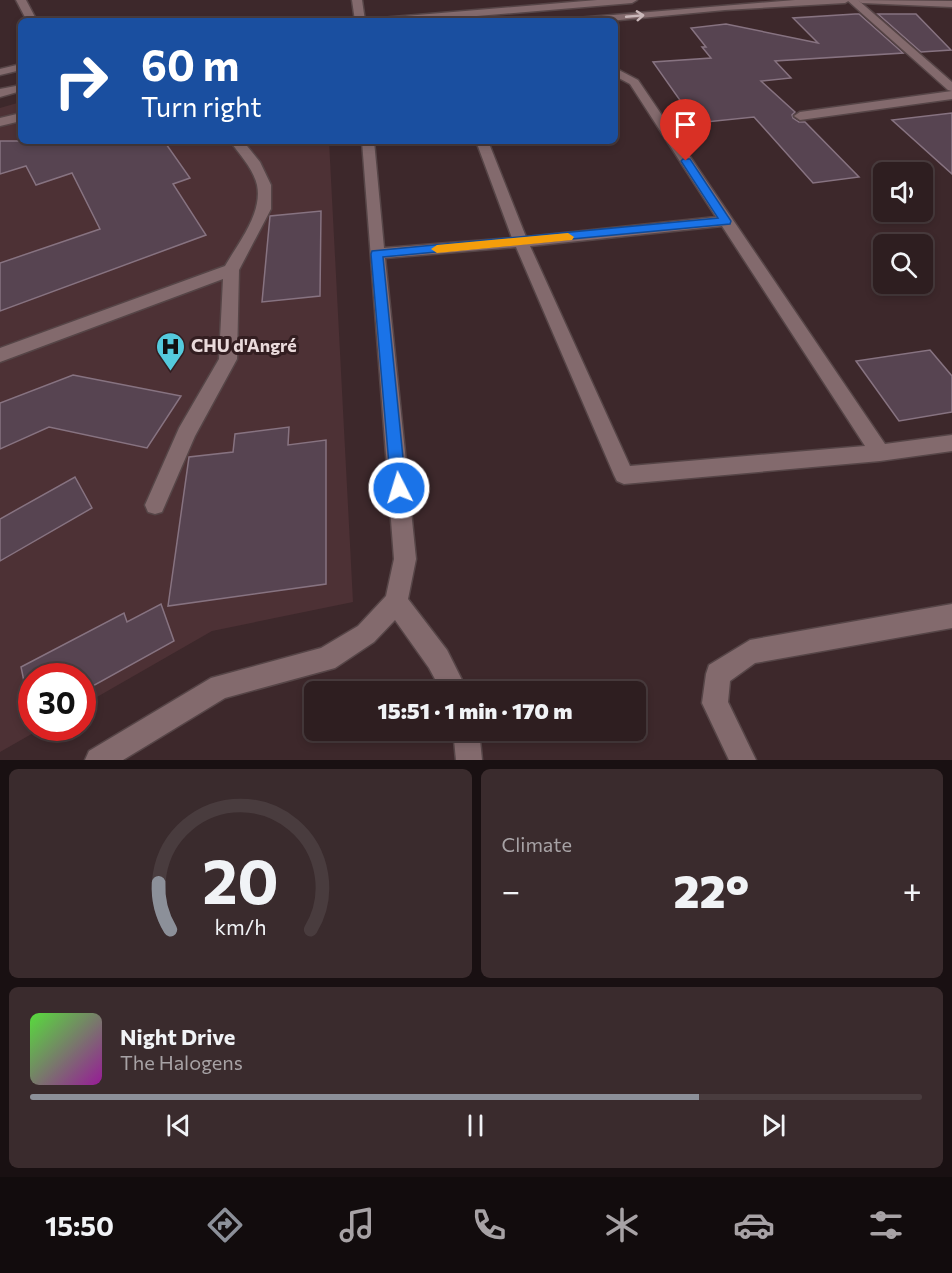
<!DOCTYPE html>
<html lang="en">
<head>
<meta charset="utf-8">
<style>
	:root { --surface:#2e1e20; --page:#3a2b2d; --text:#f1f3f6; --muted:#a7a2a5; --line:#493c3e; --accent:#8c9099 }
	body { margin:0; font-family:Commissioner,sans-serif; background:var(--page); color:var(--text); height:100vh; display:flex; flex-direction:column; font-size:22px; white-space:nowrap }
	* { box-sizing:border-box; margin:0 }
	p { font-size:20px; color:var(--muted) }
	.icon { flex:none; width:33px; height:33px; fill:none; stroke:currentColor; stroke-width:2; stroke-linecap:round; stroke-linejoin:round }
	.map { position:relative; height:760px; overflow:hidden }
	.sheet { display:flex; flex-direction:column; gap:9px; padding:9px; background:#191012; flex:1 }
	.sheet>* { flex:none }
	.hud { position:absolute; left:18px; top:18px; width:600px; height:126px; border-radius:9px; box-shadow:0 3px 9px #0003,0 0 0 2px var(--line); background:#1a4fa0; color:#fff; overflow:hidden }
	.tools { position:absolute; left:873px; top:162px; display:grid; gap:12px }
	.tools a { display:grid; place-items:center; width:60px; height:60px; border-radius:9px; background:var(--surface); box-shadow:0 3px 9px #0003,0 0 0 2px var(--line); font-size:30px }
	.speed { position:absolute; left:18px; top:663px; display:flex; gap:12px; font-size:30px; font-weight:700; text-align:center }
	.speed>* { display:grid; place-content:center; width:78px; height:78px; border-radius:50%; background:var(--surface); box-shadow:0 3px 9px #0003,0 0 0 2px var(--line); line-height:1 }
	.speed .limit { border:9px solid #d22; background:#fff; color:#111 }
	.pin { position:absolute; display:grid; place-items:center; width:51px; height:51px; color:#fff; margin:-62px -26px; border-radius:50% 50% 50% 0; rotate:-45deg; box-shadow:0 0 6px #0007 }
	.pin .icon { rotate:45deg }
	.me { position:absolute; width:66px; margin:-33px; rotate:355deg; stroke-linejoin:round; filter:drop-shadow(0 0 4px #0008) }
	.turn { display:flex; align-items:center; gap:21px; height:126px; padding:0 24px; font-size:27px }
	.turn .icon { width:78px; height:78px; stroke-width:2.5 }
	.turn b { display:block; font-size:42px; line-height:51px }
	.big { font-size:45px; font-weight:800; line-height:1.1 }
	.sheet .widget { flex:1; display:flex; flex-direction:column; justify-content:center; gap:9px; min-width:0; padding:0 21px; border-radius:9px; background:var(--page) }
	.sheet .dial { align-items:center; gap:0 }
	.dial svg { height:156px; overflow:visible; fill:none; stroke:var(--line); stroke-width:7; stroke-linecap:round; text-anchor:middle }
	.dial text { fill:var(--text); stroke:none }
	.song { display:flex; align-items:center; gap:18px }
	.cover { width:72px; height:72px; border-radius:9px; background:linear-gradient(135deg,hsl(110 70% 55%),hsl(300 70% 35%)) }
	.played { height:6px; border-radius:3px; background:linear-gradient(90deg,var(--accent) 75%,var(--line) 75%) }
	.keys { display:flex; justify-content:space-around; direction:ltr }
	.heat { display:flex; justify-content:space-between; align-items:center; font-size:33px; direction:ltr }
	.sheet .tiles { flex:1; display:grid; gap:9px; grid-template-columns:1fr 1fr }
	.widget:last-child { grid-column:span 2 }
	.trip { position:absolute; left:304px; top:681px; width:342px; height:60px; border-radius:9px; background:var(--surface); box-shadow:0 3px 9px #0003,0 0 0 2px var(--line); font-weight:800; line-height:60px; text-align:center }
	.tab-bar { display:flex; height:96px; justify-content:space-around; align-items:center; background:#120c0d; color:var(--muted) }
	.tab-bar .icon { width:42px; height:42px }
	.tab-bar .on { color:var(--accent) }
	.tab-bar b { font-size:27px; color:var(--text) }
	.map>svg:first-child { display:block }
</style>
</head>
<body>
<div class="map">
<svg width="952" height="760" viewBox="0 0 952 760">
	<rect width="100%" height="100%" fill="#3d282b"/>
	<path fill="#4d3135" d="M 21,102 L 21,141 L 329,141 L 353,602 L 212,631 L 83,705 L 82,676 L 32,676 L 32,728 L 42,728 L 0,752 L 0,108 Z"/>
	<g fill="#574451" stroke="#877381" stroke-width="1.5">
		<path d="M 855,14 L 859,14 L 903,53 L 775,61 L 791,78 L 761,81 L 795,112 L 792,115 L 793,118 L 799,122 L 805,122 L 859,177 L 813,183 L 754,117 L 696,123 L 653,62 L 711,58 L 702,47 L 706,47 L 691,28 L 726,24 L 818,43 L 793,18 Z"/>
		<path d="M 878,14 L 916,14 L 951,50 L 921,52 Z"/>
		<path d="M 952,113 L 952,174 L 892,120 Z"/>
		<path d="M 0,141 L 164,141 L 190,178 L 173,184 L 206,235 L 0,311 L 0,263 L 100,229 L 72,173 L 36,185 L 26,166 L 0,174 Z"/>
		<path d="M 321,211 L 320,296 L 262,302 L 270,216 Z"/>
		<path d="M 930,350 L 952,376 L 952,412 L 899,421 L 856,361 Z"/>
		<path d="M 73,375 L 181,396 L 147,448 L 49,427 L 0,449 L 0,403 Z"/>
		<path d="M 289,427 L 288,445 L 326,440 L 326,584 L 168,606 L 189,457 L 233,452 L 235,434 Z"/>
		<path d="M 75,477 L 92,508 L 0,561 L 0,519 Z"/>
		<path d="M 161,604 L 174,641 L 82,692 L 82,676 L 32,676 L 32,720 L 21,667 L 124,613 L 127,622 Z"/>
	</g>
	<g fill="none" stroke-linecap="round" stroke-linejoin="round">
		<defs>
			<g id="lane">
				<path d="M 952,91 L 952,99 L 800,120 L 794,116 L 800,112 Z"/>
				<path d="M 21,113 L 21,121 L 0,126 L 0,118 Z"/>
				<path d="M 230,141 L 243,141 L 260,162 L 271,185 L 271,209 L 239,270 L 237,359 L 195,436 L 162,512 L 155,514 L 148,512 L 145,505 L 179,428 L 219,359 L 223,279 L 0,362 L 0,348 L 225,266 C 238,243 263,213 257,185 C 253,168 239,154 230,141 Z"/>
			</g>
			<g id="street">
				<path d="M 16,0 L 26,0 L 37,21 L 27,21 Z"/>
				<path d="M 352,0 L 362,0 L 365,21 L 355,21 Z"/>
				<path d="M 847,0 L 858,0 L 952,82 L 952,91 L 948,90 Z"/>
				<path d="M 615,68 L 638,80 L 885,444 L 952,435 L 952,451 L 880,461 L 624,484 L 617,481 L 614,475 L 516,247 L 385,258 L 416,559 L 408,599 L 447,650 L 468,692 L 442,692 L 429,668 L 395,620 L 374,642 L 335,668 L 225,698 L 123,760 L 85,760 L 89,751 L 211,678 L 321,648 L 358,626 L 386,596 L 394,559 L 362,141 L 374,141 L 384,248 L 512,238 L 476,141 L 488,141 L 526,237 L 716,217 L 630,84 L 615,76 ZM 722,226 L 865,446 L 630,466 L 530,246 Z"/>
				<path d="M 952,604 L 952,628 L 755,663 L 730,681 L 728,702 L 756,760 L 729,760 L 702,703 L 706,674 L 709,665 L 750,640 Z"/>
				<path d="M 453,730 L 479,730 L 482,760 L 456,760 Z"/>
			</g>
			<g id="secondary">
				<path d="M 597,0 L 637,0 L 632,3 L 417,21 L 376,21 L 381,18 Z"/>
				<path d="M 795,0 L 850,0 L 845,3 L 725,10 L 609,21 L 572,21 L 577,18 Z"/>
				<path d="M 857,0 L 952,1 L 952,7 L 862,3 Z"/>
				<path d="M 21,64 L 21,70 L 0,75 L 0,69 Z"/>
				<path d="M 21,85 L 21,91 L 0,97 L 0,89 Z"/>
			</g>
		</defs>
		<use href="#lane" stroke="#564547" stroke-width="3"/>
		<use href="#street" stroke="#564547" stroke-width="3"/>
		<use href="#secondary" stroke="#564547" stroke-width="3"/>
		<use href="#lane" fill="#836a6d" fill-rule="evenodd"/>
		<use href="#street" fill="#836a6d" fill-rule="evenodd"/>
		<use href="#secondary" fill="#836a6d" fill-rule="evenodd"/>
	</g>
	<defs><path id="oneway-shaft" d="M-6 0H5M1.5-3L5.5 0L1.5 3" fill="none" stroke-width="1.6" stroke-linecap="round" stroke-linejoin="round" transform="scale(1.5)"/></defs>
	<use stroke="#cab8ba" href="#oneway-shaft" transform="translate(635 16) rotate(-5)"/>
	<path fill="#1a73e8" stroke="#114b97" stroke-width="1.5" d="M 683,159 L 690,159 L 731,221 L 730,224 L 383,257 L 406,488 L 404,493 L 399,495 L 393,493 L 391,488 L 371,254 L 372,251 L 718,218 L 681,161 Z"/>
	<path fill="#f59e0b" d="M 568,233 L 574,237 L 572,240 L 437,253 L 431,249 L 437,245 Z"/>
	<defs>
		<symbol id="hospital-pin" viewBox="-11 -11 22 30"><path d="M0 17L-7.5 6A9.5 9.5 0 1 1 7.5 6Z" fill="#54cadd" stroke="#331e21"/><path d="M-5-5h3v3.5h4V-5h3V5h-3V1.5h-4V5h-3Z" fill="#111"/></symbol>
	</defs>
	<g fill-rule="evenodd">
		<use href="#hospital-pin" x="154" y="330" width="33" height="45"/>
	</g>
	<g text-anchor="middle" stroke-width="6" stroke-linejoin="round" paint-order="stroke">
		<g font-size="18" font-weight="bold" fill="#e9dadb" stroke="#331e21" text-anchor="start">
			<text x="191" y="352">CHU d'Angré</text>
		</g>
	</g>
</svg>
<div class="tools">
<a><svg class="icon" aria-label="sound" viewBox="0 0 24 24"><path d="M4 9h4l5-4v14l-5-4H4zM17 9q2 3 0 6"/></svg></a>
<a><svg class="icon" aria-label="search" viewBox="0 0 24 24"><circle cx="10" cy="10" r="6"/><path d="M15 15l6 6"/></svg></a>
</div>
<div class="speed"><div class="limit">30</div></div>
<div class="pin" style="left:686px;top:161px;background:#d93025"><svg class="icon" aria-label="arrive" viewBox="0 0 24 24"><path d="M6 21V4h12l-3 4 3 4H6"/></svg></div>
<svg class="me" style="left:399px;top:488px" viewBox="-20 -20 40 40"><circle r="17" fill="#1a73e8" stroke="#fff" stroke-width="3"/><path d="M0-11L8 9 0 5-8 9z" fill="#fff"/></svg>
<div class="trip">15:51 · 1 min · 170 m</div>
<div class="hud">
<div class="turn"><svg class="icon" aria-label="right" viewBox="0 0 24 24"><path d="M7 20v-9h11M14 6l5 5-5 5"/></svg><div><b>60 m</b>Turn right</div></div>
</div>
</div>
<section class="sheet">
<div class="tiles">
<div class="widget dial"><svg viewBox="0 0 100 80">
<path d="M14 69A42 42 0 1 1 86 69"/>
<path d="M14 69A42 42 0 0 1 8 45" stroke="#8c9099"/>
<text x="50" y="56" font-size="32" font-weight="700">20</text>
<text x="50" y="72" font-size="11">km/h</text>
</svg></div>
<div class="widget"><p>Climate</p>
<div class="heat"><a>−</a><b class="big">22°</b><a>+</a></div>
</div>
<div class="widget">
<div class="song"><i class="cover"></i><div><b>Night Drive</b><p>The Halogens</p></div></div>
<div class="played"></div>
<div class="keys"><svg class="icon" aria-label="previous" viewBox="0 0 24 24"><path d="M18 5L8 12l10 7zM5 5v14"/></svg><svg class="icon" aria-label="pause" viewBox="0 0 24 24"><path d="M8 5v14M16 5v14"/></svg><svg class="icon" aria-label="next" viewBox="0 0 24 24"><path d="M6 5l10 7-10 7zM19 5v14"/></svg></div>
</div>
</div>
</section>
<nav class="tab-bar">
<b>15:50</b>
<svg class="icon on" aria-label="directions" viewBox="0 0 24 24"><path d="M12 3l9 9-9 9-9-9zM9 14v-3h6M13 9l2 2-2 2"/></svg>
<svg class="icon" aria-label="music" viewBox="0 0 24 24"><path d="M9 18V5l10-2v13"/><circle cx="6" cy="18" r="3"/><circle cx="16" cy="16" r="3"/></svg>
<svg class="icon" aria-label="phone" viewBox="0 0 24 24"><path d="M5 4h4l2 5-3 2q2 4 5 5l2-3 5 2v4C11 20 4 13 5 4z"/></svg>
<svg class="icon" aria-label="climate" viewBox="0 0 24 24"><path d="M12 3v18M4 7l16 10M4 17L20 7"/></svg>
<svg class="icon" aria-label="car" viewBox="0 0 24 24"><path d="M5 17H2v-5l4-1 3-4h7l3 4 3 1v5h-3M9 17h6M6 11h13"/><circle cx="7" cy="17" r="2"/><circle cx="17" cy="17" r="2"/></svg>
<svg class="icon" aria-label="filters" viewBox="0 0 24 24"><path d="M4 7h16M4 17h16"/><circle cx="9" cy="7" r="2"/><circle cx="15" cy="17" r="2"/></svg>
</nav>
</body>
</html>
